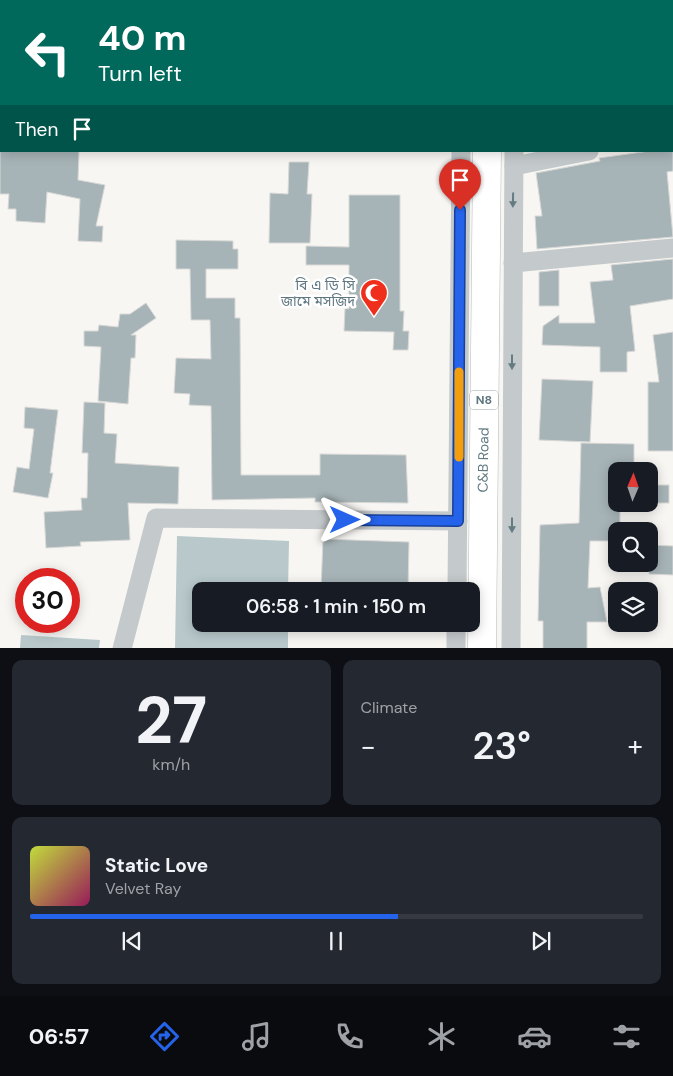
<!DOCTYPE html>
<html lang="en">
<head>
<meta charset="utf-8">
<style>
	:root { --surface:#171b24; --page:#242831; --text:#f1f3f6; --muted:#9ea1a6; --line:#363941; --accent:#2563eb }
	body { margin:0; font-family:"DM Sans","Noto Sans Bengali",sans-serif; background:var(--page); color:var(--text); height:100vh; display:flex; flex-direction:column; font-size:19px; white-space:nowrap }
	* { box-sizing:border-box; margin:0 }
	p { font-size:16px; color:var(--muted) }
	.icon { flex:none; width:28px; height:28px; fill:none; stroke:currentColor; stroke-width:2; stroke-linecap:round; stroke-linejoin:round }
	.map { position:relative; height:648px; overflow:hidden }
	.details { display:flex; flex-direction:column; gap:12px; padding:12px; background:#0d0f14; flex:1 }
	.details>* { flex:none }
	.top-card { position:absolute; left:0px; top:0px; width:674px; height:152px; box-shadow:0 2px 12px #0003; background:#00695c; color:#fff; overflow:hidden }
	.needle { width:32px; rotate:2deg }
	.tools { position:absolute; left:608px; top:462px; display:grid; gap:10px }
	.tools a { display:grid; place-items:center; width:50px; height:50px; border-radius:10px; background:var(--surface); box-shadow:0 2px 12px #0003; font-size:25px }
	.speed { position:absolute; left:15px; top:568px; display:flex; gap:10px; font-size:25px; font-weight:700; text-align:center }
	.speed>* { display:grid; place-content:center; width:65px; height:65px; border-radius:50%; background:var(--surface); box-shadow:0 2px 12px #0003; line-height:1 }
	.speed .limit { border:8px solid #d22; background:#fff; color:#111 }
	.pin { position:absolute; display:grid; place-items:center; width:42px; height:42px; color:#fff; margin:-51px -21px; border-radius:50% 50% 50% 0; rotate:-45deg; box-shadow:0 0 5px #0007 }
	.pin .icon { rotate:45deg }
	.me { position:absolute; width:55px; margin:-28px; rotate:90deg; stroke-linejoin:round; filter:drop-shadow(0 0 4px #0008) }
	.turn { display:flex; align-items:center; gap:18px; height:105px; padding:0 15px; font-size:22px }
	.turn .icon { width:65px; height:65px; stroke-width:2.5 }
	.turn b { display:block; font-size:35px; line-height:42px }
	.then { display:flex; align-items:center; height:48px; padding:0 15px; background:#0003; gap:10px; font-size:19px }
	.big { font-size:38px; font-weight:600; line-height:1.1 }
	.details .tile { flex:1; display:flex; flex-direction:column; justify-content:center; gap:8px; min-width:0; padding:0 18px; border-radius:10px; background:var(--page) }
	.details .dial { align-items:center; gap:0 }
	.dial b { font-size:65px; line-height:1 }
	.song { display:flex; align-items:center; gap:15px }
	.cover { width:60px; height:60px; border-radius:8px; background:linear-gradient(135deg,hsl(70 70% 55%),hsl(330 70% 35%)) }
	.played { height:5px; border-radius:2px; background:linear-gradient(90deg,var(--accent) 60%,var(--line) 60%) }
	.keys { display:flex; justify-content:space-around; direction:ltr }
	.heat { display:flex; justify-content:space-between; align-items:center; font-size:28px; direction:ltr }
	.details .tiles { flex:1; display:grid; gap:12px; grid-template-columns:1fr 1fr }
	.tile:last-child { grid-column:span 2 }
	.trip { position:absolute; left:192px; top:582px; width:288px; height:50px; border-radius:10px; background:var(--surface); box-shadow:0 2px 12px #0003; font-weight:600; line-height:50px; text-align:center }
	.menu { display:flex; height:80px; justify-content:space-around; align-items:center; background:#090b0e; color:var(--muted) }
	.menu .icon { width:35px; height:35px }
	.menu .selected { color:var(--accent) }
	.menu b { font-size:22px; color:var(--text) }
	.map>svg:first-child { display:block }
</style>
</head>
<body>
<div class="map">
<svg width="673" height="649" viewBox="0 0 673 649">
	<rect width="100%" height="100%" fill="#f7f6f3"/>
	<g fill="#b9c9cb">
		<path d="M 177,536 L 289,541 L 288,591 L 201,591 L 201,624 L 288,624 L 288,648 L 175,648 Z"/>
		<path d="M 21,635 L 100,640 L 99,648 L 20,648 Z"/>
	</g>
	<g fill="#a7b4b7" stroke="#d8d8d6">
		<path d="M 0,151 L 79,151 L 78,180 L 105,185 L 96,226 L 103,226 L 102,242 L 78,241 L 80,199 L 47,192 L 45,223 L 16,221 L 16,209 L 8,209 L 9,194 L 0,194 Z"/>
		<path d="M 650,151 L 673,151 L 673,171 L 667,172 L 673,237 L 537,249 L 535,216 L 542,216 L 536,173 L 600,161 L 599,158 Z"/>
		<path d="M 289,162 L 309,162 L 307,194 L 312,194 L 310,243 L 269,243 L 270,193 L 288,194 Z"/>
		<path d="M 349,195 L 400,195 L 400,311 L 404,311 L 403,331 L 409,331 L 408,350 L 393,350 L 394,332 L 344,331 L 345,308 L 349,309 L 349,265 L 306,265 L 306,246 L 349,247 Z"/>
		<path d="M 176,240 L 233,241 L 233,249 L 238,249 L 238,269 L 206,269 L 206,298 L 235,298 L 235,318 L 240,318 L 241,475 L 320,475 L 320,454 L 406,455 L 408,503 L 315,502 L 315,498 L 212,500 L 211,406 L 189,405 L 190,394 L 174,393 L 176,358 L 211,359 L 210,320 L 191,320 L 190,269 L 176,269 Z"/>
		<path d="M 673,259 L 673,299 L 630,306 L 635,351 L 627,352 L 627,372 L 600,372 L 600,347 L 542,345 L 543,326 L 559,315 L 559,323 L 595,323 L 590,282 L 613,280 L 611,265 Z"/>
		<path d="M 559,270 L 559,306 L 539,306 L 539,272 Z"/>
		<path d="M 146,303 L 156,318 L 131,335 L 136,335 L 135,358 L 131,358 L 128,404 L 98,401 L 101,347 L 84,346 L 84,331 L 98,331 L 99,325 L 118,327 L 120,314 L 130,314 Z"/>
		<path d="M 673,332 L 673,451 L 648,451 L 648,382 L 659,382 L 653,335 Z"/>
		<path d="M 542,379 L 593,381 L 590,442 L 539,440 Z"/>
		<path d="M 84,402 L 105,403 L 104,433 L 117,434 L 115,463 L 179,467 L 178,504 L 128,503 L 130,540 L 80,542 L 81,546 L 46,548 L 44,512 L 82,510 L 81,498 L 87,498 L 88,453 L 82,453 Z"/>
		<path d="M 25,407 L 58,410 L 50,473 L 53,473 L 48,498 L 13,492 L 17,467 L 29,469 L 34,429 L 24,428 Z"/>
		<path d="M 581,443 L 634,444 L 634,470 L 616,470 L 616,504 L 620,504 L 620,531 L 616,531 L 616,541 L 590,541 L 588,588 L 600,587 L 607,622 L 587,622 L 587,649 L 543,649 L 543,621 L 538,621 L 540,525 L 579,523 Z"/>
		<rect x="649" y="485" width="20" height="18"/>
		<path d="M 323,539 L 409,542 L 408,591 L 321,589 Z"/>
		<path d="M 649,545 L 673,546 L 673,575 L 649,574 Z"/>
	</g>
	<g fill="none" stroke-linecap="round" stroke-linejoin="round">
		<defs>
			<g id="highway">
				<path d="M 489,1 L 489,0"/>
				<path d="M 482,649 L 487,151"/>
			</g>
		</defs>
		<use href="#highway" stroke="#b6bbbd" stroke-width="29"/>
		<g stroke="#c4c9cb" stroke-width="19">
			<path d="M 462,1 L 462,0"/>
			<path d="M 516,1 L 516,0"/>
			<path d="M 672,135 L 673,135"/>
			<path d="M 514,166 L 589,151"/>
			<path d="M 513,263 L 673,248"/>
			<path d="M 457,591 L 461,151"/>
			<path d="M 122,649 L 156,518 L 458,521"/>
			<path d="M 456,649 L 456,624"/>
			<path d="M 511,649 L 514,151"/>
		</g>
		<use href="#highway" stroke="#fff" stroke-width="28"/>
	</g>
	<defs><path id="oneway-solid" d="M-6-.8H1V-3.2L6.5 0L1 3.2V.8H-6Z" transform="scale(1.25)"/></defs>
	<g fill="#647b84">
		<use href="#oneway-solid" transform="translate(513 200) rotate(91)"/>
		<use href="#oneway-solid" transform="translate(512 362) rotate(90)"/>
		<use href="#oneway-solid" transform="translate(512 525) rotate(90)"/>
	</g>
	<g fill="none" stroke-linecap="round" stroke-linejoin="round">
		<defs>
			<path id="route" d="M 345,520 L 458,521 L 460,210"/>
		</defs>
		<use href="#route" stroke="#184099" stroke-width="12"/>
		<use href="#route" stroke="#2563eb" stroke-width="9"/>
		<path stroke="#f59e0b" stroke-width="9" d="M 459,457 L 459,372"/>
	</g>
	<defs>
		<symbol id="mosque-pin" viewBox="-11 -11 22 30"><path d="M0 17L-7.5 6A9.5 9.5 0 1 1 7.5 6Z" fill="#ef2f1b" stroke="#fff"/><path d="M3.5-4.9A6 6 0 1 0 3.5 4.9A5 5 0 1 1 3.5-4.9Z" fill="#fff"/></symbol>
	</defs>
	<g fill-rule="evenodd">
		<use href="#mosque-pin" x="358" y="277" width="32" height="43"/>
	</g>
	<g text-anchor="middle" stroke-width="5" stroke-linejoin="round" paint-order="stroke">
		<rect fill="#fff" stroke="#8fa0a6" stroke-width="1" x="470" y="390.5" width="28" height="19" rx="4"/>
		<g font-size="12" font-weight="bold" fill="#5f7780">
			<text x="484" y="404">N8</text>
		</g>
		<g font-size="14" fill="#5f7780" stroke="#fff" text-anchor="end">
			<text x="355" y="290">বি এ ডি সি<tspan x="355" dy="16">জামে মসজিদ</tspan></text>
		</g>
		<g font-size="14" fill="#5f7780" stroke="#fff">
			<text transform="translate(483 460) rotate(-89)" y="5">C&amp;B Road</text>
		</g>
	</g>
</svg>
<div class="tools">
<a><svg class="needle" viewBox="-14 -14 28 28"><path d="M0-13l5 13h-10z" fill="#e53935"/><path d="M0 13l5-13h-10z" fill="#9ea1a6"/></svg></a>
<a><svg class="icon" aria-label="search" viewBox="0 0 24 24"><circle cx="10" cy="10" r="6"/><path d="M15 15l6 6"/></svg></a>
<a><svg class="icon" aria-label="layers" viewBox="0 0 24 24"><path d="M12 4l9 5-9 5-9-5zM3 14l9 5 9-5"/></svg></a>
</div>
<div class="speed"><div class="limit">30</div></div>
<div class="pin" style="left:460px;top:210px;background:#d93025"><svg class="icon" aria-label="arrive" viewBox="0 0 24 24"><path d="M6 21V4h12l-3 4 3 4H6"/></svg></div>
<svg class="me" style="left:345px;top:520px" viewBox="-20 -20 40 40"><path d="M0-17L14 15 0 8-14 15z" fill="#2563eb" stroke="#fff" stroke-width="4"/></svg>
<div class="trip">06:58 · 1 min · 150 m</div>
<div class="top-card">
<div class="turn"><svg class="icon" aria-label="left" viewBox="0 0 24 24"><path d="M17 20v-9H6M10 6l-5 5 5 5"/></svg><div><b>40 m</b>Turn left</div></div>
<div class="then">Then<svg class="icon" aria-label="arrive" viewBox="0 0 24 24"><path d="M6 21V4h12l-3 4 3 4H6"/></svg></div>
</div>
</div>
<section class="details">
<div class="tiles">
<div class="tile dial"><b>27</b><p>km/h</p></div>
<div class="tile"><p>Climate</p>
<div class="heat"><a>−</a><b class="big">23°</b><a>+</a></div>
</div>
<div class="tile">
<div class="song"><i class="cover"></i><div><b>Static Love</b><p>Velvet Ray</p></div></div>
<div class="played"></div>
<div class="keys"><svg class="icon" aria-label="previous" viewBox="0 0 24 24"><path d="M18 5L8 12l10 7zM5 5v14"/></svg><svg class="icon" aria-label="pause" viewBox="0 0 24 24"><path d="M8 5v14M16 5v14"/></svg><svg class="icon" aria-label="next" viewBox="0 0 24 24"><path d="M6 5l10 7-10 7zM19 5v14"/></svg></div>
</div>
</div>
</section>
<nav class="menu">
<b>06:57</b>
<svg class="icon selected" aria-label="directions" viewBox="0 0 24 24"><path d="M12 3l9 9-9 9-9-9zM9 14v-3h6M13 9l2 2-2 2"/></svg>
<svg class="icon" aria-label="music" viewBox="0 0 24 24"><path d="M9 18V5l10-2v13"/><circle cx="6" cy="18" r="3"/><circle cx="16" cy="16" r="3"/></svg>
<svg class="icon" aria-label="phone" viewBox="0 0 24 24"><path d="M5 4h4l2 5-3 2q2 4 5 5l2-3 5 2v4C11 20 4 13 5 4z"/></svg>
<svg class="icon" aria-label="climate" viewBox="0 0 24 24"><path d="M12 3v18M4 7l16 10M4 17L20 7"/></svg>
<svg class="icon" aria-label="car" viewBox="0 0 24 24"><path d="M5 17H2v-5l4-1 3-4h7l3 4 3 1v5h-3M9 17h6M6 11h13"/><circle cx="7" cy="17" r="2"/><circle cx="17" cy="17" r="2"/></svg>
<svg class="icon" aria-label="filters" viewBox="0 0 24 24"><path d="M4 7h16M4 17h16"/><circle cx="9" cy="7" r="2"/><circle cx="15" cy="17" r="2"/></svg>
</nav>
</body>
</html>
